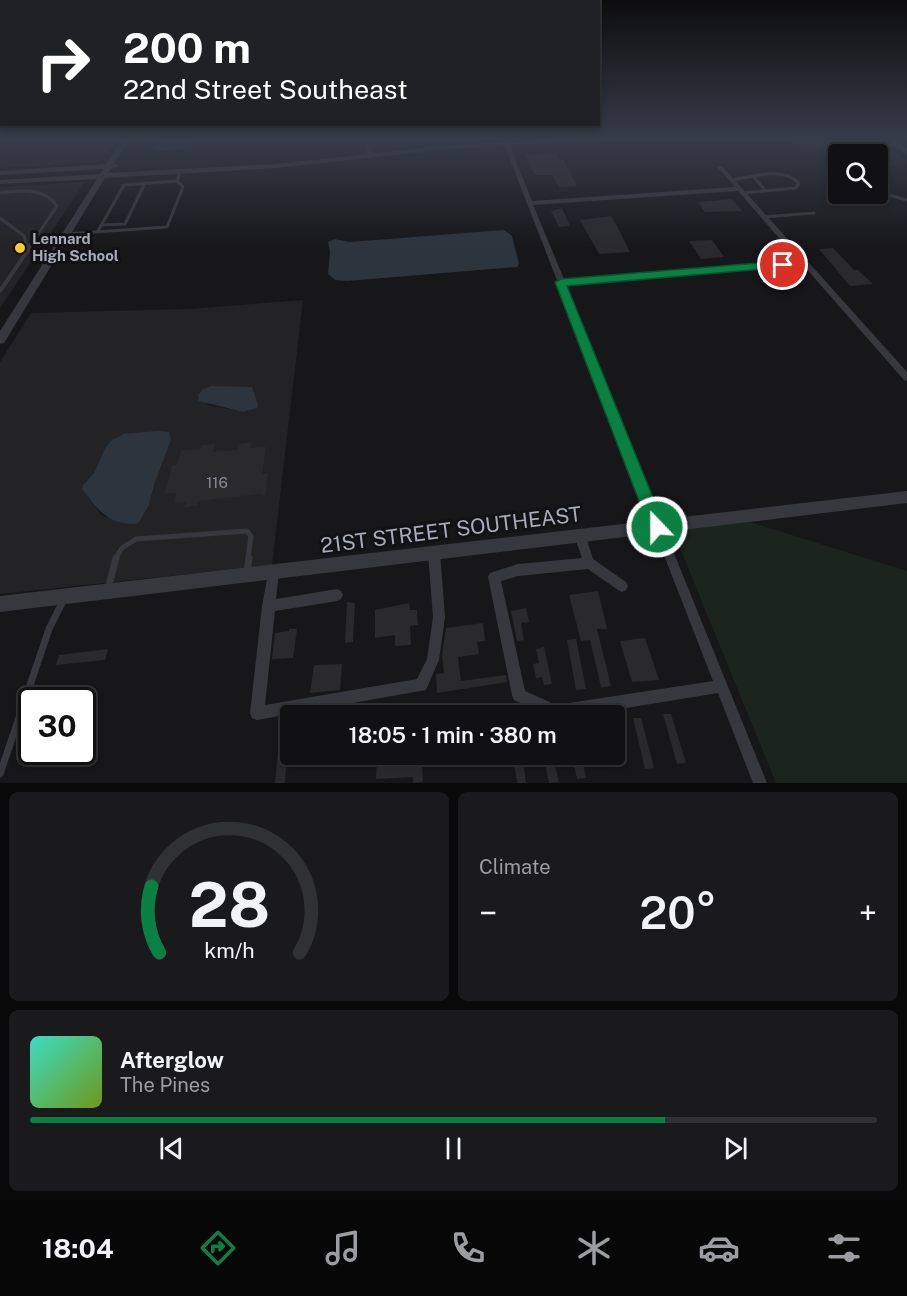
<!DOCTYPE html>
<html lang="en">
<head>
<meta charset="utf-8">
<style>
	:root { --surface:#111113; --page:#1a1a1c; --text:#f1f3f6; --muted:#9c9da0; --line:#303133; --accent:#0b8043 }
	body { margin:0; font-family:"Public Sans",sans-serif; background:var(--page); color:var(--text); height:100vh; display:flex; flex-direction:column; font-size:22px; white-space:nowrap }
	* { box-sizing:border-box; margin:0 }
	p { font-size:20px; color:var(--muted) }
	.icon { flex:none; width:33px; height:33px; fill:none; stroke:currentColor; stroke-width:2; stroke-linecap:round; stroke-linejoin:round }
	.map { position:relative; height:783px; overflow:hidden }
	.side { display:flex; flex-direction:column; gap:9px; padding:9px; background:#09090a; flex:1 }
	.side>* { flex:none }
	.top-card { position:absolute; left:0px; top:0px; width:600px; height:126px; box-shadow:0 3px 9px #0003,0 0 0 2px var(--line); background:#202124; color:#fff; overflow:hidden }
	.fabs { position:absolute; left:828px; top:144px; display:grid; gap:12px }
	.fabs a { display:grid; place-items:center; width:60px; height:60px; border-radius:6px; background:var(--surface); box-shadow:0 3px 9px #0003,0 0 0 2px var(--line); font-size:30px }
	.speed { position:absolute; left:18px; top:687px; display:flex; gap:12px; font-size:30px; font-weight:700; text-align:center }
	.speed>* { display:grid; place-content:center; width:78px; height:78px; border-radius:50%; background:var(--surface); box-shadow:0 3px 9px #0003,0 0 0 2px var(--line); line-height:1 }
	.speed .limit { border:3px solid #111; border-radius:9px; background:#fff; color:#111 }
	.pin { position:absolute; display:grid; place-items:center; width:51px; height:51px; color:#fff; margin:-26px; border:3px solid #fff; border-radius:50%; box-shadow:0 2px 6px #0007 }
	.me { position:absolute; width:66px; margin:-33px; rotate:338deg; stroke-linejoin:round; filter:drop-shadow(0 0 4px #0008) }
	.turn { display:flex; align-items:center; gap:21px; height:126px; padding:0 24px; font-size:27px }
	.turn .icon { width:78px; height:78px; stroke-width:2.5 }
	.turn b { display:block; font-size:42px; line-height:51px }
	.big { font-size:45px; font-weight:600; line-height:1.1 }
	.side .card { flex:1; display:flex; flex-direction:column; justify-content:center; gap:9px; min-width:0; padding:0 21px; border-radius:9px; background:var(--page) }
	.side .dial { align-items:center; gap:0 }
	.dial svg { height:156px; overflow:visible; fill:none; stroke:var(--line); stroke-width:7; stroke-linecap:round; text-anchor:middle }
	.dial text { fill:var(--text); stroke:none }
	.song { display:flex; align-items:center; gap:18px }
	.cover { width:72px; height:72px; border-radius:9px; background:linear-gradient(135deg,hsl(170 70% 55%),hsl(80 70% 35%)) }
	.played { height:6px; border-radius:3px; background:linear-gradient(90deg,var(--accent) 75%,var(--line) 75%) }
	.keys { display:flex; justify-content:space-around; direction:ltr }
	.heat { display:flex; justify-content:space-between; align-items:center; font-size:33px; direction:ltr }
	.side .tiles { flex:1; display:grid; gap:9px; grid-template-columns:1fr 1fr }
	.card:last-child { grid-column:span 2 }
	.trip { position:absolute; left:280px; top:705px; width:345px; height:60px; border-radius:6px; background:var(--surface); box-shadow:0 3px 9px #0003,0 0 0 2px var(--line); font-weight:600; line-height:60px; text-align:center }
	.menu { display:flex; height:96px; justify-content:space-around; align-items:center; background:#070708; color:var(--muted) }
	.menu .icon { width:42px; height:42px }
	.menu .active { color:var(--accent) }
	.menu b { font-size:27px; color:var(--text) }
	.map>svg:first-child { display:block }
</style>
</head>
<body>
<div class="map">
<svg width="907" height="783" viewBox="0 0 907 783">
	<rect width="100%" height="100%" fill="#171719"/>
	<g fill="#232326" fill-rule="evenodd">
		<path d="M 0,139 L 117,139 L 100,162 L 0,168 Z"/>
		<path d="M 809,139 L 878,139 L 907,160 L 907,164 L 878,167 L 878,154 L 838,154 L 838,163 Z"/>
		<path d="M 85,182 L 0,308 L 0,187 Z"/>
		<path d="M 303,300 L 272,565 L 0,594 L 0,362 L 31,313 L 188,309 ZM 256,399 L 257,408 L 243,412 L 204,404 ZM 157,431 L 170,435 L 171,440 L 154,485 L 149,505 L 110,518 L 101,515 L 88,497 L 83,485 L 94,473 L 105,448 L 117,437 Z"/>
	</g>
	<path fill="#1c241e" d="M 750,522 L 907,571 L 907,783 L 776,783 L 673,531 Z"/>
	<g fill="#2c343e">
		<path d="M 161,139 L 199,139 L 194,147 L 157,151 L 154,148 Z"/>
		<path d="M 504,230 L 512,236 L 519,264 L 517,267 L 347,281 L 335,280 L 328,274 L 330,252 L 328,242 L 334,239 L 350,242 Z"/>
		<path d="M 211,386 L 252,387 L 258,405 L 257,408 L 243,412 L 199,401 L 198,395 L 203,389 Z"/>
		<path d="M 157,431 L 169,432 L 171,440 L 154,485 L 149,505 L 139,522 L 135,524 C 107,524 97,509 82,489 L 83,485 L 94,473 L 105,448 L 112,440 L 124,434 Z"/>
	</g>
	<g fill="#2a2a2d">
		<path d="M 792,139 L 837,139 L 841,141 L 831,141 L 830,147 L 853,151 L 837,154 L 830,148 L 802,149 Z"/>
		<path d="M 556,153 L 559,159 L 563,159 L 577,186 L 559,187 L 553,175 L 535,175 L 525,155 Z"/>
		<path d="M 732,199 L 742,211 L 705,212 L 698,202 Z"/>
		<path d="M 562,208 L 570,226 L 559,227 L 551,211 Z"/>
		<path d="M 611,216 L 617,226 L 630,252 L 599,254 L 580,220 Z"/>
		<path d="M 712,240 L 724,257 L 701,259 L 689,241 Z"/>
		<path d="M 833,248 L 854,270 L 858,270 L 873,284 L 850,286 L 819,249 Z"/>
		<path d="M 251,442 L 250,448 L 266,447 L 262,474 L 268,473 L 265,496 L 260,494 L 198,501 L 197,506 L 184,507 L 186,502 L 174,503 L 176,493 L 165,494 L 172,465 L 177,465 L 181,451 L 200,449 L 203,445 L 215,444 L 213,452 L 237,450 L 238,444 Z"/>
		<path d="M 598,591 L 607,629 L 597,629 L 611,686 L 604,687 L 601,687 L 590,640 L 581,641 L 569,595 Z"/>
		<path d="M 347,602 L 355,603 L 353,642 L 345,643 Z"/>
		<path d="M 409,603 L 410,610 L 417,610 L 418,625 L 410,626 L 411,645 L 395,646 L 395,635 L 375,638 L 375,610 Z"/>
		<path d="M 526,608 L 529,622 L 521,623 L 524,640 L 517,641 L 511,611 Z"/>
		<path d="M 483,623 L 485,641 L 477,642 L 479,654 L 458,657 L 461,681 L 506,675 L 507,682 L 437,693 L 436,674 L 444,673 L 442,655 L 446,628 Z"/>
		<path d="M 289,629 L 297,629 L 293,658 L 272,659 L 275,633 L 289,631 Z"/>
		<path d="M 645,638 L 659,680 L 632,682 L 620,641 Z"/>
		<path d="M 576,639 L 586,689 L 576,690 L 567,640 Z"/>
		<path d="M 544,647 L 552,684 L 544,685 L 542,677 L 536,678 L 533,664 L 539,663 L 536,649 Z"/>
		<path d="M 108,649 L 105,660 L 56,665 L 59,655 Z"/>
		<path d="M 342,664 L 340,690 L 310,693 L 314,665 Z"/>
		<path d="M 663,714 L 671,714 L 686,763 L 677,764 Z"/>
		<path d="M 633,718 L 641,718 L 654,768 L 645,769 Z"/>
		<path d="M 288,742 L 285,783 L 275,783 L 279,743 Z"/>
		<path d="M 327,754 L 361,754 L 362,759 L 326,765 Z"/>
		<path d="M 412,754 L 421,754 L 423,782 L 413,783 L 413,777 L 376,779 L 377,760 L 412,758 Z"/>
		<path d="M 513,754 L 522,754 L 526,783 L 517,783 Z"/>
		<path d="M 543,754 L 552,754 L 559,782 L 549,783 Z"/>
		<path d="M 572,754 L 581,754 L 586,778 L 577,779 Z"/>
	</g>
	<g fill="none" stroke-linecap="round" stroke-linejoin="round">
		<g stroke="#37383e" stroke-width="3">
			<path d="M 833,144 L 859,148 L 898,146"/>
			<path d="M 754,177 L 765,190"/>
			<path d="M 732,180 C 753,177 782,166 799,183 L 796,188 L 742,193"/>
			<path d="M 878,192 L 907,200"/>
			<path d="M 0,193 C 21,191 43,186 57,206 L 30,246"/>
			<path d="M 764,217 L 814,213"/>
			<path d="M 0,218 L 24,236 L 27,246"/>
			<path d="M 101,225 L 125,224 L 145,183"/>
			<path d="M 98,231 L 124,185 L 177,181"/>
			<path d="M 67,234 L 167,227 L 183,187 L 177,181 L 181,171"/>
		</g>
		<g stroke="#37383e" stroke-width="4">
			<path d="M 27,245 L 28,250 L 31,245"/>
			<path d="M 0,291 L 28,250"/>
		</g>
		<path stroke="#37383e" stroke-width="5" d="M 115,559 L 122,548 L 136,539 L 247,531 L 251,536 L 248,559"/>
		<g stroke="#37383e" stroke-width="7">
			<path d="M 247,571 L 249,558"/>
			<path d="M 108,589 L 116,558"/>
			<path d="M 0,774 L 49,629 L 63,601"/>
		</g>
		<g fill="#37383e" fill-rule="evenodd">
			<path d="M 369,139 L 374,139 L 372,142 L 373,156 L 370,158 L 367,156 L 366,142 Z"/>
			<path d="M 502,139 L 507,139 L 532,201 L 735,187 L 717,167 L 722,166 L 907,372 L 907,381 L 904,380 L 803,265 L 565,284 L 767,783 L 753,783 L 718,693 L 577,716 L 548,716 L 514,700 L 512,695 L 488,577 L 490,573 L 518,564 L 582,558 L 574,535 L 576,531 L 580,530 L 584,531 L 593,559 L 626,582 L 628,586 L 626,590 L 622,592 L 618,590 L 588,569 L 518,576 L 501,581 L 525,691 L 556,705 L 713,681 ZM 738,191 L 799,261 L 564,279 L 533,205 Z"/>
			<path d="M 434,547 L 438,549 L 440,553 L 445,617 L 439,660 L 426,690 L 257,720 L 252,718 L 250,713 L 262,606 L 269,568 L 273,566 L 277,568 L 279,572 L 276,599 L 337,589 L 341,591 L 343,595 L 341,599 L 337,601 L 275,611 L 265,705 L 417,679 L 427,659 L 433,617 L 428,553 L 430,549 Z"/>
		</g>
		<g fill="#37383e" fill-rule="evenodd">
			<path d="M 123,139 L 130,139 L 114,164 L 120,166 L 111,169 L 108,173 L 276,164 L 450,145 L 565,139 L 602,139 L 598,141 L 450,149 L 276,168 L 105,178 L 4,343 L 0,344 L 0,331 L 97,179 L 0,184 L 0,180 L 100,174 L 103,169 L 0,175 L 0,171 L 106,164 Z"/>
			<path d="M 907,491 L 907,503 L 0,612 L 0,596 Z"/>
		</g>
		<path fill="#45474e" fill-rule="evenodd" d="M 884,139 L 893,139 L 907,148 L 907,155 Z"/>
	</g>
	<linearGradient id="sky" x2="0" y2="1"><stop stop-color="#0d0d0e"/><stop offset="0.56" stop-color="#363c49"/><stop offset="1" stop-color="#363c49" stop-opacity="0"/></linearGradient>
	<rect width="907" height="248" fill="url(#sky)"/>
	<path fill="#0b8043" stroke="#07532c" stroke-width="1.5" d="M 783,261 L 788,265 L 787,267 L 567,286 L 665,527 L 663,532 L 657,535 L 651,532 L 555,282 L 561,279 Z"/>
	<circle fill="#fccc2b" stroke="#121214" stroke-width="2" cx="20" cy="248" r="6"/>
	<g text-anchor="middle" stroke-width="6" stroke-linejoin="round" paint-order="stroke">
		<g font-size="15" font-weight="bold" fill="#a8acba" stroke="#121214" text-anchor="start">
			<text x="32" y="244">Lennard<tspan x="32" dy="17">High School</tspan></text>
		</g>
		<g font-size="15" fill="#888b96">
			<text x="217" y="488">116</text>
		</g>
		<g font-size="21" fill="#a8acba" stroke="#121214">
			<text transform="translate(451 530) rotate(-7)" y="7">21ST STREET SOUTHEAST</text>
		</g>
	</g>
</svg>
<div class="fabs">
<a><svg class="icon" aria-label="search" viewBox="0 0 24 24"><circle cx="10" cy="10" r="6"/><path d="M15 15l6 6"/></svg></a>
</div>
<div class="speed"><div class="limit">30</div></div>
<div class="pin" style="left:783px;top:265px;background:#d93025"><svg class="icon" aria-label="arrive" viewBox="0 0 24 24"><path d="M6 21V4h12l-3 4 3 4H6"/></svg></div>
<svg class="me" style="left:657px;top:527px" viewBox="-20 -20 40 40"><circle r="17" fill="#0b8043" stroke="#fff" stroke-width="3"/><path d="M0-11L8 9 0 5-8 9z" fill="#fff"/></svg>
<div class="trip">18:05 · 1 min · 380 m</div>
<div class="top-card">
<div class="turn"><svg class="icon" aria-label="right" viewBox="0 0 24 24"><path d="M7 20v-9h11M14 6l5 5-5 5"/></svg><div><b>200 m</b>22nd Street Southeast</div></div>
</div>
</div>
<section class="side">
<div class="tiles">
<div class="card dial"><svg viewBox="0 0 100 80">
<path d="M14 69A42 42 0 1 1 86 69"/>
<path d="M14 69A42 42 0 0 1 10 35" stroke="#0b8043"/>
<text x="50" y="56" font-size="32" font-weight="700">28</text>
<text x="50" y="72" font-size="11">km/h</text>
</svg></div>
<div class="card"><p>Climate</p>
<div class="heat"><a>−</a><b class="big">20°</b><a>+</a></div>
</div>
<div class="card">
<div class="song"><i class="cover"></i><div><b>Afterglow</b><p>The Pines</p></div></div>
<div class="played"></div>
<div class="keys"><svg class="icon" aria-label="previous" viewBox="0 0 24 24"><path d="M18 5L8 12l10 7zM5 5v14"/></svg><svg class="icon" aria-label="pause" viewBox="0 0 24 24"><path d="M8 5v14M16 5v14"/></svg><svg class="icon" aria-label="next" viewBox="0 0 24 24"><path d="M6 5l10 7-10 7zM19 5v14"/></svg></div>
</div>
</div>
</section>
<nav class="menu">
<b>18:04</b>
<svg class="icon active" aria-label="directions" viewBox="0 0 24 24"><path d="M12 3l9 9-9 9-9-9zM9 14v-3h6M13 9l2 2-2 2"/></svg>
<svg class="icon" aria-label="music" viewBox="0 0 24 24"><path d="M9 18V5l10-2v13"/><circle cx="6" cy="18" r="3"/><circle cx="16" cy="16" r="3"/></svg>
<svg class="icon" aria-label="phone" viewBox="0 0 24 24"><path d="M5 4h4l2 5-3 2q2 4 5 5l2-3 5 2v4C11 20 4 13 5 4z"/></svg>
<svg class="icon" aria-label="climate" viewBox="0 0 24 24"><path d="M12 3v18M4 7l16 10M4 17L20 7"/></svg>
<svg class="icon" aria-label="car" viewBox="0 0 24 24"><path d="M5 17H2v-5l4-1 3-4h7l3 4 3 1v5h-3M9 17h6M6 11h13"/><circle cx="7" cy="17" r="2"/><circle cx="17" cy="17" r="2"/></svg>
<svg class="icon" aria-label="filters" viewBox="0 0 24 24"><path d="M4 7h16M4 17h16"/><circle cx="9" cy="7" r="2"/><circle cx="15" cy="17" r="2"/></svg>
</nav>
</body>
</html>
